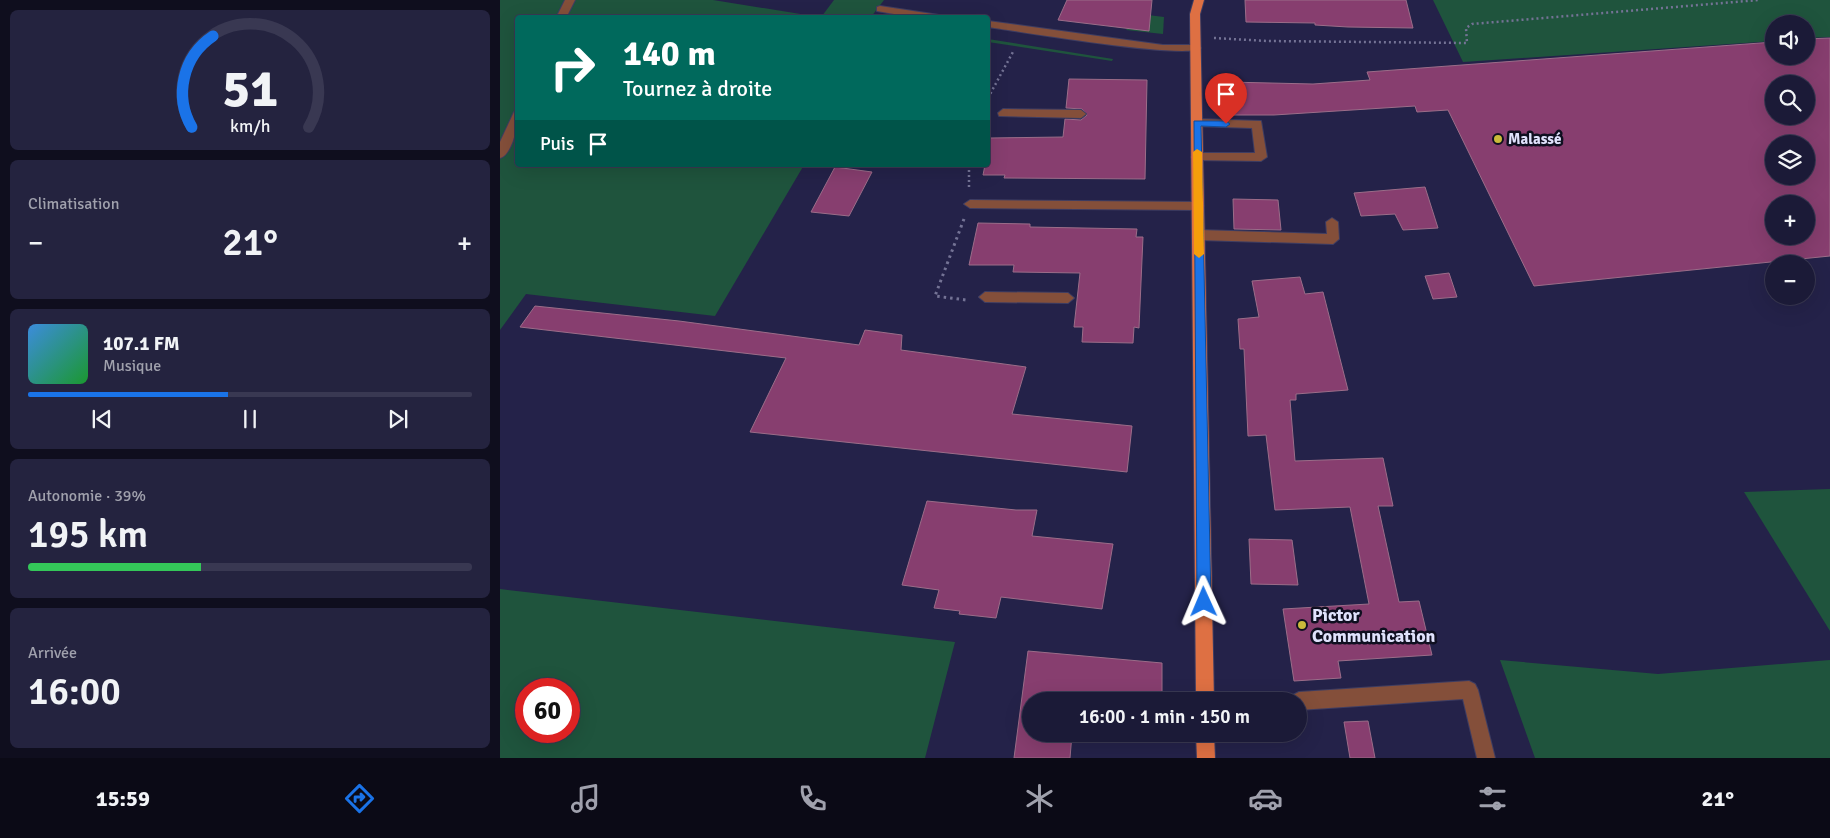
<!DOCTYPE html>
<html lang="fr">
<head>
<meta charset="utf-8">
<style>
	:root { --surface:#1b1a37; --page:#24233f; --text:#f1f3f6; --muted:#a0a1ad; --line:#393852; --accent:#1a73e8 }
	body { margin:0; font-family:Signika,sans-serif; background:var(--page); color:var(--text); height:100vh; display:flex; flex-direction:column; font-size:19px; white-space:nowrap }
	* { box-sizing:border-box; margin:0 }
	p { font-size:16px; color:var(--muted) }
	.icon { flex:none; width:28px; height:28px; fill:none; stroke:currentColor; stroke-width:2; stroke-linecap:round; stroke-linejoin:round }
	.map { position:relative; flex:1; overflow:hidden }
	.sheet { display:flex; flex-direction:column; gap:10px; padding:10px; background:#0f0e1e; width:500px }
	.sheet>* { flex:none }
	.top-card { position:absolute; left:15px; top:15px; width:475px; height:152px; border-radius:5px; box-shadow:0 5px 20px #0002,0 0 0 1px var(--line); background:#00695c; color:#fff; overflow:hidden }
	.fabs { position:absolute; left:1265px; top:15px; display:grid; gap:10px }
	.fabs a { display:grid; place-items:center; width:50px; height:50px; border-radius:50%; background:var(--surface); box-shadow:0 5px 20px #0002,0 0 0 1px var(--line); font-size:25px }
	.speed { position:absolute; left:15px; top:678px; display:flex; gap:10px; font-size:25px; font-weight:700; text-align:center }
	.speed>* { display:grid; place-content:center; width:65px; height:65px; border-radius:50%; background:var(--surface); box-shadow:0 5px 20px #0002,0 0 0 1px var(--line); line-height:1 }
	.speed .limit { border:8px solid #d22; background:#fff; color:#111 }
	.pin { position:absolute; display:grid; place-items:center; width:42px; height:42px; color:#fff; margin:-51px -21px; border-radius:50% 50% 50% 0; rotate:-45deg; box-shadow:0 0 5px #0007 }
	.pin .icon { rotate:45deg }
	.me { position:absolute; width:55px; margin:-28px; rotate:359deg; stroke-linejoin:round; filter:drop-shadow(0 0 4px #0008) }
	.turn { display:flex; align-items:center; gap:18px; height:105px; padding:0 25px; font-size:22px }
	.turn .icon { width:65px; height:65px; stroke-width:2.5 }
	.turn b { display:block; font-size:35px; line-height:42px }
	.then { display:flex; align-items:center; height:48px; padding:0 25px; background:#0003; gap:10px; font-size:19px }
	.big { font-size:38px; font-weight:600; line-height:1.1 }
	.sheet .card { flex:1; display:flex; flex-direction:column; justify-content:center; gap:8px; min-width:0; padding:0 18px; border-radius:8px; background:var(--page) }
	.sheet .dial { align-items:center; gap:0 }
	.dial svg { height:130px; overflow:visible; fill:none; stroke:var(--line); stroke-width:7; stroke-linecap:round; text-anchor:middle }
	.dial text { fill:var(--text); stroke:none }
	.song { display:flex; align-items:center; gap:15px }
	.cover { width:60px; height:60px; border-radius:8px; background:linear-gradient(135deg,hsl(210 70% 55%),hsl(130 70% 35%)) }
	.played { height:5px; border-radius:2px; background:linear-gradient(90deg,var(--accent) 45%,var(--line) 45%) }
	.keys { display:flex; justify-content:space-around; direction:ltr }
	.heat { display:flex; justify-content:space-between; align-items:center; font-size:28px; direction:ltr }
	.charge { height:8px; border-radius:4px; background:linear-gradient(90deg,#34c759 39%,var(--line) 0) }
	.trip { position:absolute; left:522px; top:692px; width:285px; height:50px; border-radius:25px; background:var(--surface); box-shadow:0 5px 20px #0002,0 0 0 1px var(--line); font-weight:600; line-height:50px; text-align:center }
	.tabs { display:flex; height:80px; justify-content:space-around; align-items:center; background:#0b0a16; color:var(--muted) }
	.tabs .icon { width:35px; height:35px }
	.tabs .active { color:var(--accent) }
	.tabs b { font-size:22px; color:var(--text) }
	main { display:flex; flex:1; min-height:0 }
	.map>svg:first-child { display:block }
</style>
</head>
<body>
<main>
<section class="sheet">
<div class="card dial"><svg viewBox="0 0 100 80">
<path d="M14 69A42 42 0 1 1 86 69"/>
<path d="M14 69A42 42 0 0 1 27 13" stroke="#1a73e8"/>
<text x="50" y="56" font-size="32" font-weight="700">51</text>
<text x="50" y="72" font-size="11">km/h</text>
</svg></div>
<div class="card"><p>Climatisation</p>
<div class="heat"><a>−</a><b class="big">21°</b><a>+</a></div>
</div>
<div class="card">
<div class="song"><i class="cover"></i><div><b>107.1 FM</b><p>Musique</p></div></div>
<div class="played"></div>
<div class="keys"><svg class="icon" aria-label="previous" viewBox="0 0 24 24"><path d="M18 5L8 12l10 7zM5 5v14"/></svg><svg class="icon" aria-label="pause" viewBox="0 0 24 24"><path d="M8 5v14M16 5v14"/></svg><svg class="icon" aria-label="next" viewBox="0 0 24 24"><path d="M6 5l10 7-10 7zM19 5v14"/></svg></div>
</div>
<div class="card"><p>Autonomie · 39%</p><b class="big">195 km</b><div class="charge"></div></div>
<div class="card"><p>Arrivée</p><b class="big">16:00</b></div>
</section>
<div class="map">
<svg width="1330" height="758" viewBox="0 0 1330 758">
	<rect width="100%" height="100%" fill="#242249"/>
	<g fill="#1f543d" fill-rule="evenodd">
		<path d="M 0,0 L 213,0 L 319,17 L 18,18 L 18,165 L 304,165 L 215,316 L 26,294 L 0,330 Z"/>
		<path d="M 334,0 L 384,0 L 371,17 L 322,16 Z"/>
		<path d="M 933,0 L 1330,0 L 1330,37 L 1306,38 L 1306,24 L 1274,24 L 1274,41 L 963,62 Z"/>
		<path d="M 640,14 L 664,17 L 663,34 L 626,30 Z"/>
		<path d="M 488,39 L 613,59 L 612,61 L 488,42 Z"/>
		<path d="M 1330,489 L 1330,631 L 1244,492 Z"/>
		<path d="M 0,589 L 455,642 L 425,758 L 0,758 ZM 26,689 L 69,689 L 69,731 L 26,731 Z"/>
		<path d="M 1330,660 L 1330,758 L 1035,758 L 1000,660 L 1158,674 Z"/>
	</g>
	<g fill="#873e6f" stroke="#9b6d89" fill-rule="evenodd">
		<path d="M 567,0 L 652,0 L 649,31 L 558,20 Z"/>
		<path d="M 745,0 L 906,0 L 913,28 L 848,27 L 815,25 L 815,23 L 746,22 Z"/>
		<path d="M 1330,38 L 1330,256 L 1034,286 L 948,110 L 917,112 L 915,106 L 774,115 L 729,115 L 727,82 L 813,84 L 870,80 L 867,72 L 1274,42 L 1274,56 L 1306,56 L 1306,39 ZM 1274,84 L 1306,84 L 1306,116 L 1274,116 ZM 1274,144 L 1306,144 L 1306,176 L 1274,176 ZM 1274,204 L 1306,204 L 1306,236 L 1274,236 Z"/>
		<path d="M 569,79 L 647,80 L 645,179 L 504,178 L 505,175 L 483,175 L 485,165 L 488,165 L 490,138 L 563,137 L 565,119 L 581,120 L 587,115 L 582,109 L 566,108 Z"/>
		<path d="M 335,167 L 372,172 L 349,216 L 311,212 Z"/>
		<path d="M 925,187 L 938,228 L 903,230 L 895,214 L 861,216 L 854,193 Z"/>
		<path d="M 733,199 L 778,200 L 781,230 L 734,229 Z"/>
		<path d="M 478,223 L 530,224 L 530,227 L 637,229 L 636,237 L 643,237 L 639,328 L 634,327 L 633,343 L 582,342 L 583,327 L 574,327 L 580,273 L 513,272 L 514,265 L 469,265 Z"/>
		<path d="M 949,273 L 957,297 L 933,299 L 925,276 Z"/>
		<path d="M 800,277 L 805,294 L 823,292 L 848,390 L 796,394 L 796,400 L 790,400 L 795,461 L 883,458 L 893,506 L 878,506 L 899,602 L 919,601 L 932,655 L 838,661 L 841,678 L 794,681 L 783,609 L 869,604 L 850,507 L 775,510 L 766,435 L 748,436 L 744,349 L 740,349 L 738,319 L 759,317 L 752,281 Z"/>
		<path d="M 35,306 L 179,321 L 359,345 L 365,330 L 402,335 L 401,350 L 526,367 L 512,414 L 632,426 L 627,472 L 250,432 L 286,358 L 20,327 Z"/>
		<path d="M 427,501 L 516,510 L 537,510 L 532,536 L 613,544 L 602,609 L 501,597 L 496,618 L 459,614 L 460,611 L 434,608 L 439,590 L 402,585 Z"/>
		<path d="M 749,539 L 792,540 L 798,585 L 751,584 Z"/>
		<path d="M 528,651 L 662,663 L 662,701 L 574,696 L 574,701 L 531,701 L 531,734 L 572,734 L 570,758 L 514,758 Z"/>
		<path d="M 868,721 L 875,758 L 850,758 L 844,722 Z"/>
	</g>
	<g fill="none" stroke-linecap="round" stroke-linejoin="round">
		<defs>
			<g id="service">
				<path d="M 65,0 L 75,0 L 66,18 L 56,18 Z"/>
				<path d="M 380,6 L 439,15 L 444,18 L 417,18 L 377,11 L 377,7 Z"/>
				<path d="M 488,21 L 663,45 L 696,45 L 701,48 C 689,60 516,31 488,27 Z"/>
				<path d="M 503,109 L 581,110 L 586,114 L 581,118 L 499,116 L 498,113 Z"/>
				<path d="M 14,112 L 18,112 C 18,123 13,154 0,158 L 0,142 Z"/>
				<path d="M 697,119 L 761,121 L 767,157 L 761,161 L 693,160 L 691,157 L 697,153 L 755,153 L 752,128 L 693,126 L 692,123 Z"/>
				<path d="M 470,200 L 698,202 L 704,206 L 698,210 L 470,208 L 464,204 Z"/>
				<path d="M 832,218 L 838,222 L 839,239 L 833,244 L 699,240 L 693,235 L 699,230 L 827,234 L 826,222 Z"/>
				<path d="M 485,292 L 568,293 L 574,298 L 568,303 L 485,302 L 479,297 Z"/>
				<path d="M 969,681 L 975,684 L 978,690 L 995,758 L 977,758 L 963,699 L 799,710 L 799,701 L 790,701 L 793,695 L 799,692 Z"/>
			</g>
			<g id="primary">
				<path d="M 694,0 L 704,0 L 700,14 L 714,701 L 696,701 L 690,14 Z"/>
				<path d="M 696,734 L 714,734 L 715,758 L 697,758 Z"/>
			</g>
		</defs>
		<use href="#service" stroke="#3e3d62" stroke-width="2"/>
		<use href="#primary" stroke="#3e3d62" stroke-width="2"/>
		<g stroke="#747395" stroke-width="2.5" stroke-dasharray="2 3" stroke-linecap="butt">
			<path d="M 714,38 L 767,41 L 967,43 L 966,28 L 972,24 L 1259,0"/>
			<path d="M 488,98 L 514,50"/>
			<path d="M 469,165 L 469,187"/>
		</g>
		<path stroke="#747395" stroke-width="3" stroke-dasharray="2.5 4" stroke-linecap="butt" d="M 464,219 L 435,296 L 466,300"/>
		<use href="#service" fill="#844f3a" fill-rule="evenodd"/>
		<use href="#primary" fill="#de7043" fill-rule="evenodd"/>
	</g>
	<path fill="#1a73e8" stroke="#114b97" d="M 694,121 L 726,121 L 730,124 L 726,127 L 701,126 L 711,602 L 709,607 L 704,609 L 699,607 L 697,602 Z"/>
	<path fill="#f59e0b" d="M 697,149 L 702,152 L 704,254 L 699,258 L 694,254 L 693,152 Z"/>
	<g fill="#caba3a" stroke="#0f0f20" stroke-width="2">
		<circle cx="998" cy="139" r="5"/>
		<circle cx="802" cy="625" r="5"/>
	</g>
	<g text-anchor="middle" stroke-width="5" stroke-linejoin="round" paint-order="stroke">
		<g font-size="15" font-weight="bold" fill="#e0e2fc" stroke="#0f0f20" text-anchor="start">
			<text x="1008" y="144">Malassé</text>
		</g>
		<g font-size="18" font-weight="bold" fill="#e0e2fc" stroke="#0f0f20" text-anchor="start">
			<text x="812" y="621">Pictor<tspan x="812" dy="21">Communication</tspan></text>
		</g>
	</g>
</svg>
<div class="fabs">
<a><svg class="icon" aria-label="sound" viewBox="0 0 24 24"><path d="M4 9h4l5-4v14l-5-4H4zM17 9q2 3 0 6"/></svg></a>
<a><svg class="icon" aria-label="search" viewBox="0 0 24 24"><circle cx="10" cy="10" r="6"/><path d="M15 15l6 6"/></svg></a>
<a><svg class="icon" aria-label="layers" viewBox="0 0 24 24"><path d="M12 4l9 5-9 5-9-5zM3 14l9 5 9-5"/></svg></a>
<a>+</a>
<a>−</a>
</div>
<div class="speed"><div class="limit">60</div></div>
<div class="pin" style="left:726px;top:124px;background:#d93025"><svg class="icon" aria-label="arrive" viewBox="0 0 24 24"><path d="M6 21V4h12l-3 4 3 4H6"/></svg></div>
<svg class="me" style="left:704px;top:602px" viewBox="-20 -20 40 40"><path d="M0-17L14 15 0 8-14 15z" fill="#1a73e8" stroke="#fff" stroke-width="4"/></svg>
<div class="trip">16:00 · 1 min · 150 m</div>
<div class="top-card">
<div class="turn"><svg class="icon" aria-label="right" viewBox="0 0 24 24"><path d="M7 20v-9h11M14 6l5 5-5 5"/></svg><div><b>140 m</b>Tournez à droite</div></div>
<div class="then">Puis<svg class="icon" aria-label="arrive" viewBox="0 0 24 24"><path d="M6 21V4h12l-3 4 3 4H6"/></svg></div>
</div>
</div>
</main>
<nav class="tabs">
<b>15:59</b>
<svg class="icon active" aria-label="directions" viewBox="0 0 24 24"><path d="M12 3l9 9-9 9-9-9zM9 14v-3h6M13 9l2 2-2 2"/></svg>
<svg class="icon" aria-label="music" viewBox="0 0 24 24"><path d="M9 18V5l10-2v13"/><circle cx="6" cy="18" r="3"/><circle cx="16" cy="16" r="3"/></svg>
<svg class="icon" aria-label="phone" viewBox="0 0 24 24"><path d="M5 4h4l2 5-3 2q2 4 5 5l2-3 5 2v4C11 20 4 13 5 4z"/></svg>
<svg class="icon" aria-label="climate" viewBox="0 0 24 24"><path d="M12 3v18M4 7l16 10M4 17L20 7"/></svg>
<svg class="icon" aria-label="car" viewBox="0 0 24 24"><path d="M5 17H2v-5l4-1 3-4h7l3 4 3 1v5h-3M9 17h6M6 11h13"/><circle cx="7" cy="17" r="2"/><circle cx="17" cy="17" r="2"/></svg>
<svg class="icon" aria-label="filters" viewBox="0 0 24 24"><path d="M4 7h16M4 17h16"/><circle cx="9" cy="7" r="2"/><circle cx="15" cy="17" r="2"/></svg>
<b>21°</b>
</nav>
</body>
</html>
